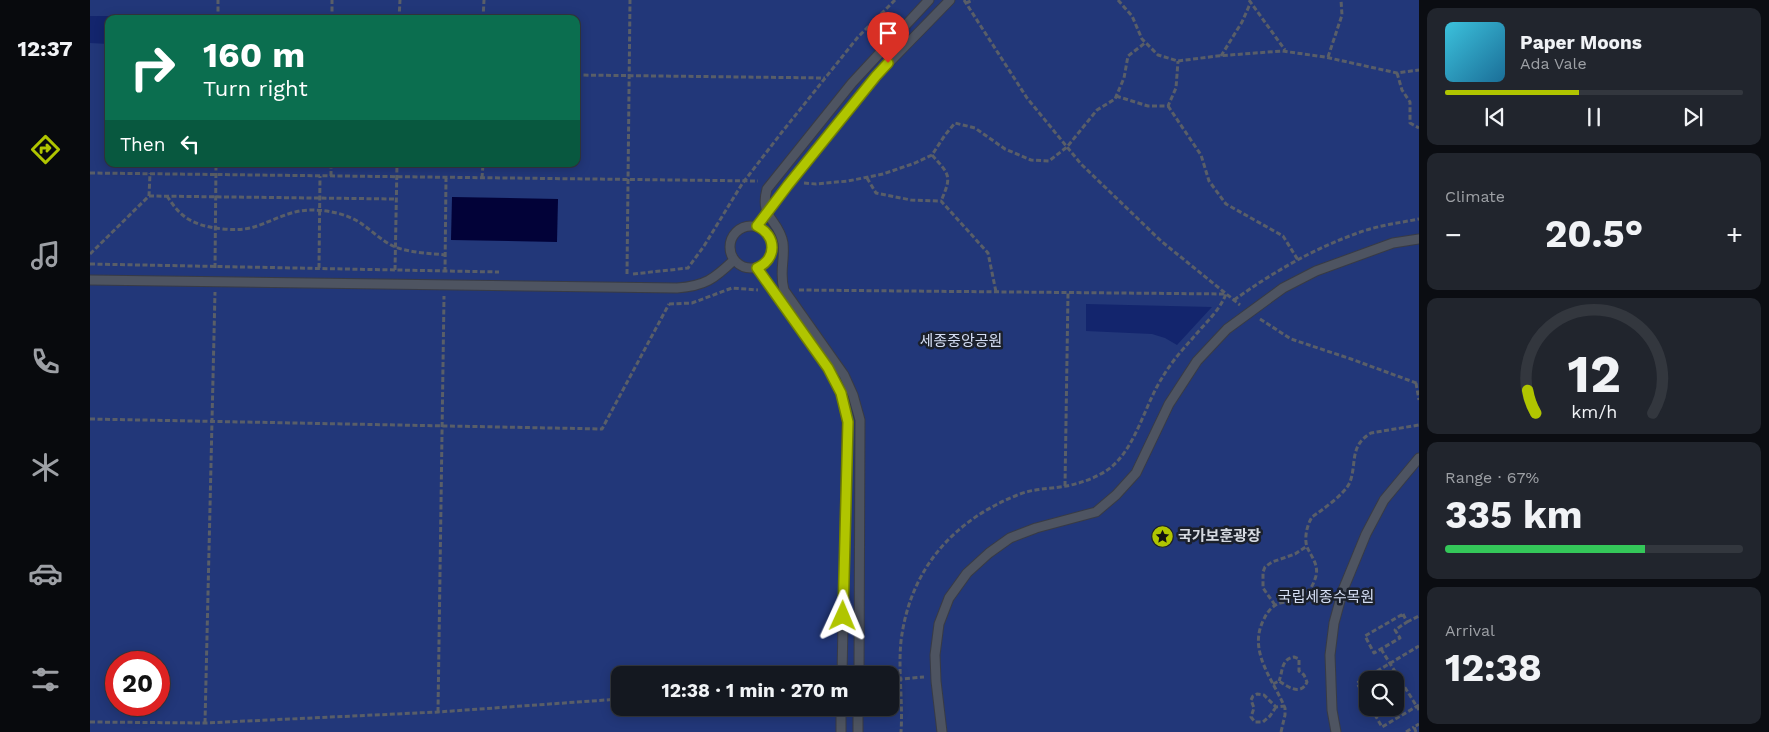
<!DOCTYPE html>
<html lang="en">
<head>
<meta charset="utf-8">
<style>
	:root { --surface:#141820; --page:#21252d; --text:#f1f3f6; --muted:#9da0a5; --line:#33373e; --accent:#b0c500 }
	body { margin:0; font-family:"Work Sans","Noto Sans KR",sans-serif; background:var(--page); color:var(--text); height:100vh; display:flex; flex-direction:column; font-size:19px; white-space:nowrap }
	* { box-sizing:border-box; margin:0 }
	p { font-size:16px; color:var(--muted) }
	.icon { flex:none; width:28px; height:28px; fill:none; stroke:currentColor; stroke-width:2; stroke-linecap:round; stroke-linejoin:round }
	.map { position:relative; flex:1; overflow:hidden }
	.details { display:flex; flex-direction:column; gap:8px; padding:8px; background:#0b0d12; width:350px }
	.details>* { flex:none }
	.guide { position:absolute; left:15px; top:15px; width:475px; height:152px; border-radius:10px; box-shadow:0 2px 12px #0003,0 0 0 1px var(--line); background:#0b6e4f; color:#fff; overflow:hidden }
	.fabs { position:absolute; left:1269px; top:671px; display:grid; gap:10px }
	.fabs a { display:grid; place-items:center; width:45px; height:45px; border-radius:10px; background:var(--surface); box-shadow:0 2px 12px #0003,0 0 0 1px var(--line); font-size:25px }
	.speed { position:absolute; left:15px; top:651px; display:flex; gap:10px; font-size:25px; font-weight:700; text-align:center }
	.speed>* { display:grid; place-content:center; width:65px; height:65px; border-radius:50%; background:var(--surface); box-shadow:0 2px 12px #0003,0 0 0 1px var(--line); line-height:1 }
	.speed .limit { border:8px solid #d22; background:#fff; color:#111 }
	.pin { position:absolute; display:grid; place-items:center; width:42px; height:42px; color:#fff; margin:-51px -21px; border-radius:50% 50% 50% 0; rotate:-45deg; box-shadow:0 0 5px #0007 }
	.pin .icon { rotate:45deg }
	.me { position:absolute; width:55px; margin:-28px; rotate:1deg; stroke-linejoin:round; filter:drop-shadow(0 0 4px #0008) }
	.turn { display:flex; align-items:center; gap:18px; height:105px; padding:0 15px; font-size:22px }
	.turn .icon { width:65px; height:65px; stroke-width:2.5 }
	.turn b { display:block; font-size:35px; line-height:42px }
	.then { display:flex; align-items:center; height:48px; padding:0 15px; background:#0003; gap:10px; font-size:19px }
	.big { font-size:38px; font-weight:700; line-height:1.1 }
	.details .card { flex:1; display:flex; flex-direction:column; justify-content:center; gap:8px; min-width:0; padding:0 18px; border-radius:10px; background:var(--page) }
	.details .dial { align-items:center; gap:0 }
	.dial svg { height:130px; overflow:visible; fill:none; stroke:var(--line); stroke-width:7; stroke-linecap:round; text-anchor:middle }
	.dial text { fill:var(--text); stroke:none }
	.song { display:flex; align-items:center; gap:15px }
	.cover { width:60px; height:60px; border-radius:8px; background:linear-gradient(135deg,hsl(190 70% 55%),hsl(200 70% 35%)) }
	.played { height:5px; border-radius:2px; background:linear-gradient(90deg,var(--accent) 45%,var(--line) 45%) }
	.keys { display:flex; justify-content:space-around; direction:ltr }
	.heat { display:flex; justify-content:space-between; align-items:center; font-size:28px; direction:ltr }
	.charge { height:8px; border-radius:4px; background:linear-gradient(90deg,#34c759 67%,var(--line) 0) }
	.trip { position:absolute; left:521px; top:666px; width:288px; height:50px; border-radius:10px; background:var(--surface); box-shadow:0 2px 12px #0003,0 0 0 1px var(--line); font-weight:700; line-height:50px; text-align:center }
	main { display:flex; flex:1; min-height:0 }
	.tabs { display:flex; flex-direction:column; width:90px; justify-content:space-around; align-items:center; background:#080a0d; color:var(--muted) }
	.tabs .icon { width:35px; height:35px }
	.tabs .active { color:var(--accent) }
	.tabs b { font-size:22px; color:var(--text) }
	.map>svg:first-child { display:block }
</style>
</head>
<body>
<main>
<nav class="tabs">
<b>12:37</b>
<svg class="icon active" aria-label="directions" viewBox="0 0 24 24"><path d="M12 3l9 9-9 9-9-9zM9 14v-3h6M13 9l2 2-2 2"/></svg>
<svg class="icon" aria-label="music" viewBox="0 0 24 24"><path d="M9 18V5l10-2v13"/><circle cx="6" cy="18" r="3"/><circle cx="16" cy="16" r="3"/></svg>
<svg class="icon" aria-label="phone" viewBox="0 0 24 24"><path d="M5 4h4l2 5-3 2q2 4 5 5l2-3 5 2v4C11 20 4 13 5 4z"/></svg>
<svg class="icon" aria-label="climate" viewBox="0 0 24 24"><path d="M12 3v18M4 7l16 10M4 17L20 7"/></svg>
<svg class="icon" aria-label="car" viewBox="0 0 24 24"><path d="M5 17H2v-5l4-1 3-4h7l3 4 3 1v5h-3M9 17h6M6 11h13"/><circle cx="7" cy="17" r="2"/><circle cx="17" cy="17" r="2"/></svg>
<svg class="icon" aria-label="filters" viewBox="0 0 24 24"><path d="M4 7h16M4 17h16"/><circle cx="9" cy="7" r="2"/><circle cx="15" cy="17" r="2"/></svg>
</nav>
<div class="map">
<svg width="1329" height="732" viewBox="0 0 1329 732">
	<rect width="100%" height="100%" fill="#1b202b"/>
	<path fill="#223779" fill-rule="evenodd" d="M 0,0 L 1329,0 L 1329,732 L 0,732 ZM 19,19 L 486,19 L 486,164 L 19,164 ZM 26,662 L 69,662 L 69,705 L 26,705 ZM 530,675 L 800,675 L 800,708 L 530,708 ZM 1278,680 L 1305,680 L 1305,708 L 1278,708 Z"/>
	<path fill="#020238" d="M 362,197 L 468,199 L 467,242 L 361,240 Z"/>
	<g fill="#13256d">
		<path d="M 0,16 L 19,16 L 19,44 L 0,43 Z"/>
		<path d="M 996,304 L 1122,307 L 1087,345 L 1075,338 L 1062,334 L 996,331 Z"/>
	</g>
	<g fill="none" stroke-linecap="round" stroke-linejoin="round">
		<defs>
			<g id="service">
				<circle cx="661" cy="247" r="21"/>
				<path d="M 667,226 L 698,185 L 786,76 L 860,0"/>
				<path d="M 667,268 L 738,368 L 751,393 L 757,422 L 752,675"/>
				<path d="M 0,280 L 587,288 C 615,286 624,279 644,260"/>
				<path d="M 769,675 L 770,420 L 763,395 L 754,375 L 694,290 C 689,272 695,261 693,243 C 689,219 669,219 677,189 L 762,83 L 839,0"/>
				<path d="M 751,708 L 751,732"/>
				<path d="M 768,732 L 768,708"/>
				<path d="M 852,732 L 846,681 L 845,655 L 849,624 L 859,598 L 877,573 L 899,553 L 920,538 L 946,528 L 1006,512 L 1026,495 L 1046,473 L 1079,404 L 1107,361 L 1137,329 L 1193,288 L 1226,271 L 1303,243 L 1329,239"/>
				<path d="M 1246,732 L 1242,710 L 1240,655 L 1244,623 L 1253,590 L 1276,534 L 1294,500 L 1329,458"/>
			</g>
		</defs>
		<use href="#service" stroke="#383b45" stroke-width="11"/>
		<g stroke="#595e68" stroke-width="3" stroke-dasharray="5 2.5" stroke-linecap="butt">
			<path d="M 874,0 L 937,98 L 991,164 L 1071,241 L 1150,305"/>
			<path d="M 1028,0 L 1042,16 L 1052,39 L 1068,55 L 1088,61 L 1127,56 L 1192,51 L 1235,57 L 1307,73 L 1329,70"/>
			<path d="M 1159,0 L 1195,50"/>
			<path d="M 876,3 L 883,0"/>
			<path d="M 128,19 L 128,0"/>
			<path d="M 242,19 L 242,0"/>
			<path d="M 309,19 L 310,0"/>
			<path d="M 393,19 L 394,0"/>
			<path d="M 1131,56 L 1152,22 L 1160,4"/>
			<path d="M 1238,57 L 1252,15 L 1251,0"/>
			<path d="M 1307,73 L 1312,90 L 1320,102 L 1320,123 L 1329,128"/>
			<path d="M 486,75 L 735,78"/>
			<path d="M 1026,96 L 1058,106 L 1078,106 L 1086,88 L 1088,61"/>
			<path d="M 1078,106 L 1111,155 L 1119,181 L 1136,204 L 1193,236 L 1208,260"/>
			<path d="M 842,155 C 860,175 862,176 851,201"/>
			<path d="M 0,173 L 668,181"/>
			<path d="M 241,176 L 241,164"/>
			<path d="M 392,178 L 393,164"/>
			<path d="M 777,178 L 786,193 L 821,200 L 851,201 L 898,253 L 906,292"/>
			<path d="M 714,183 L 726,184 L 758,181 L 793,174 L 825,163 L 842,155 L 855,135 L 865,123 L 885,128 L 915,149 L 941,160 L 959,161 L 977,147 L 1007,110 L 1025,99 L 1034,78 L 1038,56 L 1055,43"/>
			<path d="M 59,196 L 306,199"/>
			<path d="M 77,196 C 84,207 92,217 104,222 C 118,229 149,232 164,227 C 183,221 200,210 221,210 C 238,210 258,214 272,224 C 282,231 291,240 303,246 C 319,253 338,253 355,255"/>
			<path d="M 0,254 L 59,196 L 60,173"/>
			<path d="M 0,264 L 409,272"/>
			<path d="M 125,268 L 126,164"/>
			<path d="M 229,268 L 230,176"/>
			<path d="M 305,270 L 307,164"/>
			<path d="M 355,272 L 356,178"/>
			<path d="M 537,274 L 540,0"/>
			<path d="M 543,274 L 598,268 L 614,246 L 652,184 L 692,132 L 768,37 L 805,0"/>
			<path d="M 709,290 L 1136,294 C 1129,312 1114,324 1102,339 C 1091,351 1080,364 1072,378 C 1054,406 1045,452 1016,471 C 1003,479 986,485 970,487 C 956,489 943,489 930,494 C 863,520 820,569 811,641 C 808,671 813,702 811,732"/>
			<path d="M 1144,300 C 1182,273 1221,250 1265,234 C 1285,226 1308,223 1329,219"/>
			<path d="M 579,304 L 602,303 L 642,288 L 668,290"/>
			<path d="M 1170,319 L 1201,339 L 1261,359 L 1329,384"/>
			<path d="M 1326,383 L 1329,400"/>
			<path d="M 0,419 L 512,429 L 579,304"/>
			<path d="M 975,486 L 978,293"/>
			<path d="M 1185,605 L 1173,588 L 1173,572 L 1175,567 L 1182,562 L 1205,554 L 1217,546"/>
			<path d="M 1313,614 L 1317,622 L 1305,630 L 1310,638 L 1284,653 L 1275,636 Z"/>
			<path d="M 1317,622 L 1329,616"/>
			<path d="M 1291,649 L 1329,710"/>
			<path d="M 800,680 L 834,677"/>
			<path d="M 1183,684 L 1189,681 C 1198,687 1211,696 1217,682 L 1214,675 L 1209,671 L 1209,659 L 1204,657 C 1191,659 1193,671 1189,681"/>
			<path d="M 1278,702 L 1267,683 L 1329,646"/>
			<path d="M 1186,707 L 1180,716 L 1173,722 L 1165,722 L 1161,717 L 1164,708 L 1161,700 L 1163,696 L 1167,694 L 1174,695 L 1186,707 L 1195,706"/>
			<path d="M 1281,708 L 1292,727 L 1329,705"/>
			<path d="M 348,712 L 354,296"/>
			<path d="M 0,722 L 115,723 L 348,712 L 530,699"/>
			<path d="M 115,723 L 125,292"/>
			<path d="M 1191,732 L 1195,715 L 1195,708 C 1183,679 1157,651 1174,619 C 1177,612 1183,605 1190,603 C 1207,600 1219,597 1225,579 C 1230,566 1222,558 1217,547 C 1214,538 1217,525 1222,517 C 1232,510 1255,494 1260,482 C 1267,463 1259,446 1281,433 L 1329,425"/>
			<path d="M 1316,732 L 1324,727"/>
			<path d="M 1326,732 L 1324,727 L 1329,724"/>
		</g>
		<use href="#service" stroke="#4e5461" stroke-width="9"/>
	</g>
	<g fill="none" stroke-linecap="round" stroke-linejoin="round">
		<defs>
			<path id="route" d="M 753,616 L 758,422 L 751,393 L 738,368 L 667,268 C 687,259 687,236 667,226 L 698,185 L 786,76 L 798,63"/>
		</defs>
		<use href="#route" stroke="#728000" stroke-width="12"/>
		<use href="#route" stroke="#b0c500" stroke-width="9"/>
	</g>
	<defs>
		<symbol id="sight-disc" viewBox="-11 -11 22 22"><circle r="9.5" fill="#b0c500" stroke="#1b202b"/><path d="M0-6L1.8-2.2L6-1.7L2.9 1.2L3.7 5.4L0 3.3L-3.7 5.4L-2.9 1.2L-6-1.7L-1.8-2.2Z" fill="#111"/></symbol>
	</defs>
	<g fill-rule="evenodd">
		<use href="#sight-disc" x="1060" y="524" width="25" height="25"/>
	</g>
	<g text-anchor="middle" stroke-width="5" stroke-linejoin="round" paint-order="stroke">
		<g font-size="15" fill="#d5def4" stroke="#1b202b">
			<text x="871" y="346">세종중앙공원</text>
			<text x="1236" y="602">국립세종수목원</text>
		</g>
		<g font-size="15" font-weight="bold" fill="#d6dae2" stroke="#1b202b" text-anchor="start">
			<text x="1088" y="541">국가보훈광장</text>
		</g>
	</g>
</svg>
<div class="fabs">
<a><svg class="icon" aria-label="search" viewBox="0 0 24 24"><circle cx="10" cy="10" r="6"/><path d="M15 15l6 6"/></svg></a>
</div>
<div class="speed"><div class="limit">20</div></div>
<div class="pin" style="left:798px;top:63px;background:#d93025"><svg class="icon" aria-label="arrive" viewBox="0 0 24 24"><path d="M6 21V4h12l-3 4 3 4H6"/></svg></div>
<svg class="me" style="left:753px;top:616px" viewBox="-20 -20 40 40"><path d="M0-17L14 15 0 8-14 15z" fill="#b0c500" stroke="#fff" stroke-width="4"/></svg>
<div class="trip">12:38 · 1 min · 270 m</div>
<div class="guide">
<div class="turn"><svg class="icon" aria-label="right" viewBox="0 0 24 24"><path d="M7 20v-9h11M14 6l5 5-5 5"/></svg><div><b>160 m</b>Turn right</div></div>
<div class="then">Then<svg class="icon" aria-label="left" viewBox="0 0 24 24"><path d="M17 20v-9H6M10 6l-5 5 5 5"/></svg></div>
</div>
</div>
<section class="details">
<div class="card">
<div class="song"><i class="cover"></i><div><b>Paper Moons</b><p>Ada Vale</p></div></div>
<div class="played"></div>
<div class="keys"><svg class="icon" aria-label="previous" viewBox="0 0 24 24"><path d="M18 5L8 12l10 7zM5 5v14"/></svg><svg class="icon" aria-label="pause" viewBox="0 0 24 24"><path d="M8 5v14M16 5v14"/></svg><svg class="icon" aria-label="next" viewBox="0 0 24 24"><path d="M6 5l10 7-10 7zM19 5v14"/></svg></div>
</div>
<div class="card"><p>Climate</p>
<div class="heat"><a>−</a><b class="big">20.5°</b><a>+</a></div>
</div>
<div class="card dial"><svg viewBox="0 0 100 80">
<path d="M14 69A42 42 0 1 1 86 69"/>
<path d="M14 69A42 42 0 0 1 9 55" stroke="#b0c500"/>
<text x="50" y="56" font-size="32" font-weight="700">12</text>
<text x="50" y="72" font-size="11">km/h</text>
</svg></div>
<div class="card"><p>Range · 67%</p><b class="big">335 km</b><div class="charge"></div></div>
<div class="card"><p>Arrival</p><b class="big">12:38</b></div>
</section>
</main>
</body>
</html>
